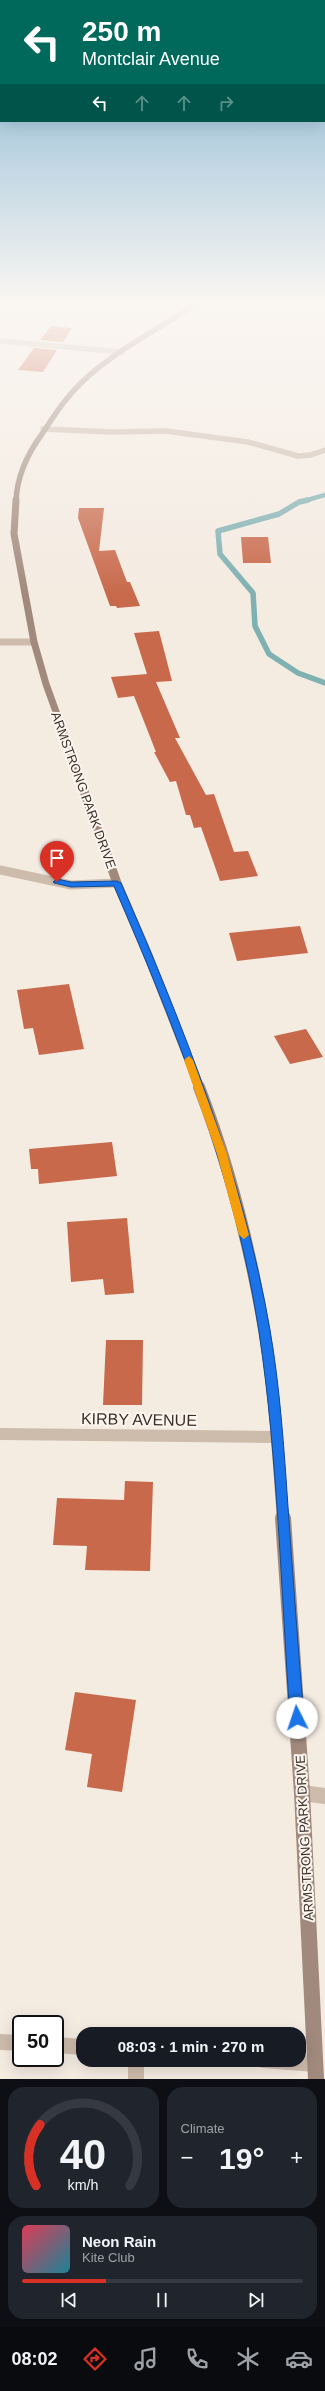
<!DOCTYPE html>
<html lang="en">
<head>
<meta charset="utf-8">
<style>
	:root { --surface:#171b24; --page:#20242c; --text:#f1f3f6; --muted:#9ea1a6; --line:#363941; --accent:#d93025 }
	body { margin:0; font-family:Arial,sans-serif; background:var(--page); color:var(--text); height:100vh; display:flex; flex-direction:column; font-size:15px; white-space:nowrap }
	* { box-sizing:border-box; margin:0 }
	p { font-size:13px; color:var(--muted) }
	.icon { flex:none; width:22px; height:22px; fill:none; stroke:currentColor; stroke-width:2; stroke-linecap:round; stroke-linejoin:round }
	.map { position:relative; height:2079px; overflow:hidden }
	.sheet { display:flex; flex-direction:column; gap:8px; padding:8px; background:#0d0f14; flex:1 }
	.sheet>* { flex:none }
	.top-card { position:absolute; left:0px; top:0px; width:325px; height:122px; box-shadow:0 4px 16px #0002; background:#00695c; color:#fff; overflow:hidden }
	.speed { position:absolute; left:12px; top:2015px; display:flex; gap:8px; font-size:20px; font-weight:700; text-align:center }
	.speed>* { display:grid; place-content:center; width:52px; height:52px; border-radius:50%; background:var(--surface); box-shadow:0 4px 16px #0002; line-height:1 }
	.speed .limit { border:2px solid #111; border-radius:6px; background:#fff; color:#111 }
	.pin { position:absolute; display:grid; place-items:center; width:34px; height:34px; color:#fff; margin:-41px -17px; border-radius:50% 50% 50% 0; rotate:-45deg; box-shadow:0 0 4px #0007 }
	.pin .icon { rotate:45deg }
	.me { position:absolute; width:44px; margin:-22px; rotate:356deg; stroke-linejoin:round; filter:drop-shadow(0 0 3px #0008) }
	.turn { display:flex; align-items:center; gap:14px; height:84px; padding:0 16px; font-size:18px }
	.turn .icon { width:52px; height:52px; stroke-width:2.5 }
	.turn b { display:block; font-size:28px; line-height:34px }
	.lanes { display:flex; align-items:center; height:38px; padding:0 16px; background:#0003; justify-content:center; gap:20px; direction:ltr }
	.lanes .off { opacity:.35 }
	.big { font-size:30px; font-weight:600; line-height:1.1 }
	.sheet .tile { flex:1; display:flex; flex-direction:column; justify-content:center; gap:6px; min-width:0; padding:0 14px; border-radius:16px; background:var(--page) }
	.sheet .dial { align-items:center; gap:0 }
	.dial svg { height:104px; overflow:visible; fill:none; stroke:var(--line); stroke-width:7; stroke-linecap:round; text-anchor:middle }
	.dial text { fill:var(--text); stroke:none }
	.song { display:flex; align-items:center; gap:12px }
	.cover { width:48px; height:48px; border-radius:6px; background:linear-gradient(135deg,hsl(350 70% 55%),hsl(190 70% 35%)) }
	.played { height:4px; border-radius:2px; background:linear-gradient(90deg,var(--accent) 30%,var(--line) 30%) }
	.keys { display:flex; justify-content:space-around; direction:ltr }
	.heat { display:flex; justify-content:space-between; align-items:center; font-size:22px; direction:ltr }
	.sheet .tiles { flex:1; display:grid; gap:8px; grid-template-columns:1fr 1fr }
	.tile:last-child { grid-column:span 2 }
	.trip { position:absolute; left:76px; top:2027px; width:230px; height:40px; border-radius:16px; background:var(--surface); box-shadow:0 4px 16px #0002; font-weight:600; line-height:40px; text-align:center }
	.menu { display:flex; height:64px; justify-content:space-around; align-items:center; background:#090b0e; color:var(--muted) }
	.menu .icon { width:28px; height:28px }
	.menu .selected { color:var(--accent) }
	.menu b { font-size:18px; color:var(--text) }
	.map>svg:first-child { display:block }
</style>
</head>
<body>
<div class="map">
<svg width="325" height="2079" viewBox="0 0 325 2079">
	<rect width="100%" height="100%" fill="#f4ebe1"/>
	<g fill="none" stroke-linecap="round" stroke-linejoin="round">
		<path stroke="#7fb0b2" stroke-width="4.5" d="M 304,501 L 325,495"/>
		<path stroke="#7fb0b2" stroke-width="5.5" d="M 308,500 L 299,502 L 279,514 L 218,531 L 220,554 L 253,593 L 255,626 L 269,654 L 298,673 L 325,683"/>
	</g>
	<g fill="#c8694b">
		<path d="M 51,326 L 72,328 L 63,342 L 40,340 Z"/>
		<path d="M 34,348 L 57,350 L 43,372 L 18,370 Z"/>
		<path d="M 79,508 L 104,508 L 99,551 L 115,550 L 127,582 L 130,582 L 140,606 L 117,608 L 116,606 L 110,606 L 78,518 Z"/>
		<path d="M 241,537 L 268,537 L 271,563 L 243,563 Z"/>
		<path d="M 159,631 L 172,681 L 156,682 L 180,738 L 175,738 L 206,795 L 214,794 L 234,852 L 248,851 L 258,876 L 220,881 L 201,827 L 194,828 L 190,815 L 186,815 L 176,781 L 170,782 L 154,752 L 156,752 L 134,696 L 118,698 L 111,677 L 147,674 L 134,633 Z"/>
		<path d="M 300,926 L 308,953 L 237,961 L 229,933 Z"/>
		<path d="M 69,984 L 84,1049 L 39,1055 L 33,1028 L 24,1029 L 17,990 Z"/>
		<path d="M 306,1029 L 323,1057 L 290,1064 L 274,1036 Z"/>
		<path d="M 112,1142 L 117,1176 L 39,1184 L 38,1169 L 31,1169 L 29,1149 Z"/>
		<path d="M 127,1218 L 134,1293 L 105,1295 L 103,1279 L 71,1282 L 67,1222 Z"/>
		<path d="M 106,1340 L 143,1340 L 142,1405 L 103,1405 Z"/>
		<path d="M 125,1481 L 153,1482 L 150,1571 L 85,1570 L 87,1546 L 53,1545 L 57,1498 L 124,1500 Z"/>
		<path d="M 75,1692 L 136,1700 L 122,1792 L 87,1787 L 92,1754 L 65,1750 Z"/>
	</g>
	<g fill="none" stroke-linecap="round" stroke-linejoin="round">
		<path stroke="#cdbbac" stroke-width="5.5" d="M 43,429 L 112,432 L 166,431 L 248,442 L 298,456 L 311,455 L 325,450"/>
		<g stroke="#cdbbac" stroke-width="16">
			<path d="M 302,1793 L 325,1796"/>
			<path d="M 0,2042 L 21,2043"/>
			<path d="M 55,2045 L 83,2047"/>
			<path d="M 136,2060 L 136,2079"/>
			<path d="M 264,2060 L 315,2064"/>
		</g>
		<path stroke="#cdbbac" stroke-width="5.5" d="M 0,341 L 122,352"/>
		<path stroke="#cdbbac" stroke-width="7" d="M 0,642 L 34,642"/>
		<path stroke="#cdbbac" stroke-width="9" d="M 0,870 L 71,885 L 117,883"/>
		<path stroke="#cdbbac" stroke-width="12" d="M 0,1434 L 277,1437"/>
		<path stroke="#a18a7d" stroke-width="5.5" d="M 16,501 C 17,476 28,453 42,434 C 54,416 65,398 81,383 C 111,353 160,328 196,304"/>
		<path stroke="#a18a7d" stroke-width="7" d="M 16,500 L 14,534 L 34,642 L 46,684 L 72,756"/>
		<path stroke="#a18a7d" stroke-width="9" d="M 71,755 L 117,883 L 148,955 L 200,1088"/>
		<path stroke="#a18a7d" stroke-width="12" d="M 199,1087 C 229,1164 250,1248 264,1329 C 275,1392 278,1456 283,1519"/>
		<path stroke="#a18a7d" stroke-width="16" d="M 283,1518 L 302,1793 L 316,2079"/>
	</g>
	<linearGradient id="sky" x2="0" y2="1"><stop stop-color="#7eb2d2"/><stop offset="0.51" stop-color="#faf6f2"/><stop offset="1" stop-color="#faf6f2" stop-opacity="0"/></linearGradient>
	<rect width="325" height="595" fill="url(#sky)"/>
	<path fill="#1a73e8" stroke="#114b97" d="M 57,879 L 71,882 L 117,881 L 121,883 C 184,1027 243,1175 270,1330 C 280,1388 284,1448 288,1507 C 293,1577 298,1648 304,1718 L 302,1723 L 297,1725 L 292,1723 L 290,1718 C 281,1590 278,1459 259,1332 C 236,1179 175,1027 114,886 L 71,887 L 54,883 L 53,882 Z"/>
	<path fill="#f59e0b" d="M 189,1056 L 193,1060 L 227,1154 L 249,1235 L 244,1239 L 239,1235 L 217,1154 L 184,1060 Z"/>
	<g text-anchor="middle" stroke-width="4" stroke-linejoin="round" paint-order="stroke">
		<g font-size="13" fill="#3b302b" stroke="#fbf5ee">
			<text transform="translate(84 790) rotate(70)" y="5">ARMSTRONG PARK DRIVE</text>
			<text transform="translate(304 1838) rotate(-93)" y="5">ARMSTRONG PARK DRIVE</text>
		</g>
		<g font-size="16" fill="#3b302b" stroke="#fbf5ee">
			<text transform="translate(139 1419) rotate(1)" y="6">KIRBY AVENUE</text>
		</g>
	</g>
</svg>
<div class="speed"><div class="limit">50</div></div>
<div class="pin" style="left:57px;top:882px;background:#d93025"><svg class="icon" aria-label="arrive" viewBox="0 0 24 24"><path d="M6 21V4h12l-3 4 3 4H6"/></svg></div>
<svg class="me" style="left:297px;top:1718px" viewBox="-20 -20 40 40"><circle r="19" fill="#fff"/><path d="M0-13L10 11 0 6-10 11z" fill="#1a73e8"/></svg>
<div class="trip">08:03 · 1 min · 270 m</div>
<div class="top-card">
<div class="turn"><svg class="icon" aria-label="left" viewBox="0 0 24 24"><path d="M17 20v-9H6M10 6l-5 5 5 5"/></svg><div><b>250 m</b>Montclair Avenue</div></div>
<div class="lanes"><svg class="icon" aria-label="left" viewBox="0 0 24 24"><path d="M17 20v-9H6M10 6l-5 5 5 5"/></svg><svg class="icon off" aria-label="ahead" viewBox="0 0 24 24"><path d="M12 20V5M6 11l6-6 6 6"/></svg><svg class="icon off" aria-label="ahead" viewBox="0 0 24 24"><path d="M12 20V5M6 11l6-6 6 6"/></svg><svg class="icon off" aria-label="right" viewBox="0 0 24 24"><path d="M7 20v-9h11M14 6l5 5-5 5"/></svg></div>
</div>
</div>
<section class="sheet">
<div class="tiles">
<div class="tile dial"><svg viewBox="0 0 100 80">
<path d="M14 69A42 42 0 1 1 86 69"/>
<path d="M14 69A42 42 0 0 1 17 22" stroke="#d93025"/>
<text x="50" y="56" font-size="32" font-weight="700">40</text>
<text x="50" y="72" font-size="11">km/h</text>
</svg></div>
<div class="tile"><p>Climate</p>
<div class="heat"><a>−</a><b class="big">19°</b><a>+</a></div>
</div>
<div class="tile">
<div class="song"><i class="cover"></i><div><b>Neon Rain</b><p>Kite Club</p></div></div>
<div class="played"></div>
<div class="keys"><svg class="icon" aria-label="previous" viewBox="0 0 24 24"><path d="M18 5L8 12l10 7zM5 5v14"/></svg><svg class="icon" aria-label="pause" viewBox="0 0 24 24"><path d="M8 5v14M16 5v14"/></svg><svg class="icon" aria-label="next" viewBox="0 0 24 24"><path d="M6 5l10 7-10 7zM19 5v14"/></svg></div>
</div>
</div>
</section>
<nav class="menu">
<b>08:02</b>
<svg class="icon selected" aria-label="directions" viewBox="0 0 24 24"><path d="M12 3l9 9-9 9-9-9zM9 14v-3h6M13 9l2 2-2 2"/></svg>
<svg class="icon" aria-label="music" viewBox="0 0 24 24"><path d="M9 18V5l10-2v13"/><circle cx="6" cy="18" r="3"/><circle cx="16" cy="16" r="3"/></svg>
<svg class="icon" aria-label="phone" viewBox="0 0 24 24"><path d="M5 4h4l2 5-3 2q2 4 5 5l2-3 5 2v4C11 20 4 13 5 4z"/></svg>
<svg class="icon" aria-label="climate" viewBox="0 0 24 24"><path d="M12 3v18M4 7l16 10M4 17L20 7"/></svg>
<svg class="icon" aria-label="car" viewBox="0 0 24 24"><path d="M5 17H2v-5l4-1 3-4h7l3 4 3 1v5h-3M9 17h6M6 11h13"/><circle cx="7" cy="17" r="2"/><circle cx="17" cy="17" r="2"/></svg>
</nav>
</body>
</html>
